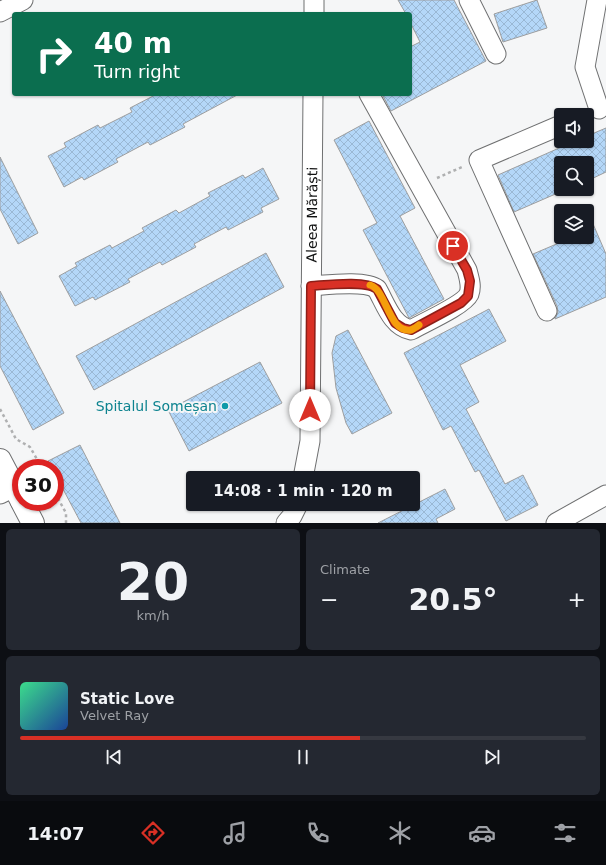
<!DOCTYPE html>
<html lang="en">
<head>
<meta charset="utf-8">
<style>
	:root { --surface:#171b24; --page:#242831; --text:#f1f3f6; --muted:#9ea1a6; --line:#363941; --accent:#d93025 }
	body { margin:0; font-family:"DejaVu Sans",sans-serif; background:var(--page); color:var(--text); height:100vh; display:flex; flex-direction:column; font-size:15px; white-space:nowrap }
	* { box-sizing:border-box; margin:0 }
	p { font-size:13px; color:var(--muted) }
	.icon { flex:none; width:22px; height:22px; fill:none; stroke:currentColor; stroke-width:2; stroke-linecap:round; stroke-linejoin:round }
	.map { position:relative; height:523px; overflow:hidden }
	.details { display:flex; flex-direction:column; gap:6px; padding:6px; background:#0d0f14; flex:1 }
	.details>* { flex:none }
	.banner { position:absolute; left:12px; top:12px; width:400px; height:84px; border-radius:4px; box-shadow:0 1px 3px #0004; background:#0b6e4f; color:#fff; overflow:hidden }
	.controls { position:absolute; left:554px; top:108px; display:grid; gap:8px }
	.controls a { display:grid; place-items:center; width:40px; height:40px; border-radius:4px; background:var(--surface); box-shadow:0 1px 3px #0004; font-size:20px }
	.speed { position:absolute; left:12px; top:459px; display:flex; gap:8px; font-size:20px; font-weight:700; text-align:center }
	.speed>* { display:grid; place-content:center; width:52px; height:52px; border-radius:50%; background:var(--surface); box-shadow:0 1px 3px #0004; line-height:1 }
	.speed .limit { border:6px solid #d22; background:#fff; color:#111 }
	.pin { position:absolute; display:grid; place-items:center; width:34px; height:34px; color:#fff; margin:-17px; border:2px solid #fff; border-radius:50%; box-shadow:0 1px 4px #0007 }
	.me { position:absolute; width:44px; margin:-22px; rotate:0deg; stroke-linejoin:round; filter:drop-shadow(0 0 3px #0008) }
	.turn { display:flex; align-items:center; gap:14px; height:84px; padding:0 16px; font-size:18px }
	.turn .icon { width:52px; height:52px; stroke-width:2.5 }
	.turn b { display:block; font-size:28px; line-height:34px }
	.big { font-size:30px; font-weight:800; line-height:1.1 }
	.details .widget { flex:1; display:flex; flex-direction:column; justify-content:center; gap:6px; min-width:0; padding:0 14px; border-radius:6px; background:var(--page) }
	.details .dial { align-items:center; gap:0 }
	.dial b { font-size:52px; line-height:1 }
	.song { display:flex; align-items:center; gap:12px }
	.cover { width:48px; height:48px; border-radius:6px; background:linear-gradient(135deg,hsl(150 70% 55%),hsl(220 70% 35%)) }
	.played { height:4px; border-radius:2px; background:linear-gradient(90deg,var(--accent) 60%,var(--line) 60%) }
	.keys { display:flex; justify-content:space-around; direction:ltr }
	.heat { display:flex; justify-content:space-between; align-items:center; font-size:22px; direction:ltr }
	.details .tiles { flex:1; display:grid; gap:6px; grid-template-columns:1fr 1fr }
	.widget:last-child { grid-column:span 2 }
	.trip { position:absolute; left:186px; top:471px; width:234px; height:40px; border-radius:4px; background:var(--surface); box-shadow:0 1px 3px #0004; font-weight:800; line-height:40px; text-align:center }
	.tab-bar { display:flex; height:64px; justify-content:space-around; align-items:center; background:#090b0e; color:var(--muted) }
	.tab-bar .icon { width:28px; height:28px }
	.tab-bar .on { color:var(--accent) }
	.tab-bar b { font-size:18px; color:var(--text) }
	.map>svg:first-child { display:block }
</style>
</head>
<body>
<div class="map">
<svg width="606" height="523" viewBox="0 0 606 523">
	<defs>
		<pattern id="building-cross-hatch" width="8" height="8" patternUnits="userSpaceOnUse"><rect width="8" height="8" fill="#b4d7f8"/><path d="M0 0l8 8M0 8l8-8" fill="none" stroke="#9ab8d4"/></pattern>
	</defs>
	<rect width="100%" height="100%" fill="#f5f6f7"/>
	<g fill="url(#building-cross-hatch)" stroke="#9d9e9f">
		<path d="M 398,0 L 454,0 L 486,61 L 391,111 L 382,94 L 410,94 L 410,47 L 420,42 L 410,22 L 410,14 L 406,14 Z"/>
		<path d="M 537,0 L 547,28 L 503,42 L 494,14 Z"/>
		<path d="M 157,94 L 239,94 L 183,124 L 185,127 L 150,145 L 148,142 L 116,159 L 118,162 L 84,180 L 82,177 L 64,187 L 48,156 L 66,147 L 64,143 L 98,125 L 100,128 L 132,112 L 130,108 Z"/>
		<path d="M 369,121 L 415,208 L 400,216 L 444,299 L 409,318 L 363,230 L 377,223 L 334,140 Z"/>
		<path d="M 606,128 L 606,172 L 587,181 L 587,163 L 561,163 L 561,189 L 567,189 L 514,212 L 498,175 L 575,141 L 587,141 L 587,136 Z"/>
		<path d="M 0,157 L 38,233 L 18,244 L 0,209 Z"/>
		<path d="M 263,168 L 279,199 L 261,208 L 263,212 L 228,230 L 226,227 L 194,244 L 196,247 L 162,265 L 160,262 L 128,279 L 130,282 L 95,300 L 93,297 L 75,306 L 59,276 L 77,266 L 75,263 L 110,245 L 112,248 L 144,231 L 142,228 L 176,210 L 179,213 L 210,196 L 208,193 L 243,175 L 245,178 Z"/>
		<path d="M 587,210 L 606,254 L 606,297 L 555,319 L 558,312 L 557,306 L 533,254 L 573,237 L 587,237 Z"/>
		<path d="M 266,253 L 284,287 L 94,390 L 76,356 Z"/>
		<path d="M 0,291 L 64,413 L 33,430 L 0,366 Z"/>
		<path d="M 489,309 L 506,341 L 460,365 L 479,402 L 466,409 L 505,484 L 523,475 L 538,505 L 506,521 L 479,470 L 475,472 L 451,426 L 443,430 L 404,353 Z"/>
		<path d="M 348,330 L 392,413 L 352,434 L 346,423 L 336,388 L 332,353 L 336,336 Z"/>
		<path d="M 260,362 L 282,403 L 189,451 L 168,410 Z"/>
		<path d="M 80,445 L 120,523 L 81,523 L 55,474 L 55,468 L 52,468 L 48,461 Z"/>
		<path d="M 445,489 L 455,509 L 436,519 L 438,523 L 378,523 Z"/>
	</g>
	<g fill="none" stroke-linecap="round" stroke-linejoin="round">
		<defs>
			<g id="minor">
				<path d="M 469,0 L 496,54"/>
				<path d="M 597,0 L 585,67 L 599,109"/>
				<path d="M 0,12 L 23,0"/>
				<path d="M 314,14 L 314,0"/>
				<path d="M 311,286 C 327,285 365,280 377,289 C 386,305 392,326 411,330 C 423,323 464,305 469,294 C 472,286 469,278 467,270 L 369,94"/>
				<path d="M 547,311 L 479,160 L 561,125"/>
				<path id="s1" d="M 303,478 L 310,441 L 313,94"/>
				<path d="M 0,494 L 14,487"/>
				<path d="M 286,523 L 292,516 L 298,504"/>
				<path d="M 556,523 L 606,495"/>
			</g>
			<g id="major">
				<path d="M 0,460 L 21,500"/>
				<path d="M 22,502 L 33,523"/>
			</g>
		</defs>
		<use href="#minor" stroke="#6f7071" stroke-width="21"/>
		<use href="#major" stroke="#6f7071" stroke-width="24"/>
		<g stroke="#afb0b1" stroke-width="2.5" stroke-dasharray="3 3" stroke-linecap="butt">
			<path d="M 437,178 L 462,167"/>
			<path d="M 0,409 L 16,439 L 30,447 L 42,468"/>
			<path d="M 55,493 L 66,513 L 66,523"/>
		</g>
		<use href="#minor" stroke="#fff" stroke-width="19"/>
		<use href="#major" stroke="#fff" stroke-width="22"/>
	</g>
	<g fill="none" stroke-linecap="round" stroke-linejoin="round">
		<defs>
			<path id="route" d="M 310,410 L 311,286 C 327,285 365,280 377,289 L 395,323 L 403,328 L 411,330 L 461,303 L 468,296 L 470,281 L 467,270 L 453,246"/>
		</defs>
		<use href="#route" stroke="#8d1f18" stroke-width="10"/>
		<use href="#route" stroke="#d93025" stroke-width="7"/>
		<path stroke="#f59e0b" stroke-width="7" d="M 370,285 C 387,290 388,333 411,330 C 413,329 417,327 419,325"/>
	</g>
	<circle fill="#0f9aa8" stroke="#f5f6f7" stroke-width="1.5" cx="225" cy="406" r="4"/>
	<g text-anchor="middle" stroke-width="4" stroke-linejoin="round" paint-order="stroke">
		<g font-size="14" fill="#101111" stroke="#f5f6f7">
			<text dy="5" stroke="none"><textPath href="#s1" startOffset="264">Aleea Mărăști</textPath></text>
		</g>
		<g font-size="14" fill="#0d838f" stroke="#f5f6f7" text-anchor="end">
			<text x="217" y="411">Spitalul Someșan</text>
		</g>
	</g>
</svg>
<div class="controls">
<a><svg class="icon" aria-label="sound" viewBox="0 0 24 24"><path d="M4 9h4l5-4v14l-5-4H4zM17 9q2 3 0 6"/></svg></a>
<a><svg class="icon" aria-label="search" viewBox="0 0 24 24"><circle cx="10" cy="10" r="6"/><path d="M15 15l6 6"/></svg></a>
<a><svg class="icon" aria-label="layers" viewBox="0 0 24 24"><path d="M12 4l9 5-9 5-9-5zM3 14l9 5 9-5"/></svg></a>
</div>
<div class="speed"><div class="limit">30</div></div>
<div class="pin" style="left:453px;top:246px;background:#d93025"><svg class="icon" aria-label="arrive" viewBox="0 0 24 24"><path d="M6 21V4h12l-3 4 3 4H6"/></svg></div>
<svg class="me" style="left:310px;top:410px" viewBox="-20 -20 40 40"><circle r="19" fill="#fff"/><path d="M0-13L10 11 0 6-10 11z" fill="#d93025"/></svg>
<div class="trip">14:08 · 1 min · 120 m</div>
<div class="banner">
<div class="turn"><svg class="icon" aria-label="right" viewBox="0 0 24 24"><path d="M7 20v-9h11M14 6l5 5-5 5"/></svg><div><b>40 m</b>Turn right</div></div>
</div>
</div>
<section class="details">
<div class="tiles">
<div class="widget dial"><b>20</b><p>km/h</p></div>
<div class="widget"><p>Climate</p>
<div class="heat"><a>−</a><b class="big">20.5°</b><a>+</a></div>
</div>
<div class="widget">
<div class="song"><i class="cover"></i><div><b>Static Love</b><p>Velvet Ray</p></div></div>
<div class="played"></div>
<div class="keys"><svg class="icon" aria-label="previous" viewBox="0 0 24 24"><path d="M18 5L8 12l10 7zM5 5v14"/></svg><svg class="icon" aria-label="pause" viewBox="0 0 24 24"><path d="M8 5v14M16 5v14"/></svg><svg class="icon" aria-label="next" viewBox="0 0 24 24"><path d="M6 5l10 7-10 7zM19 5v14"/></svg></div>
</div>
</div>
</section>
<nav class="tab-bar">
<b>14:07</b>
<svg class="icon on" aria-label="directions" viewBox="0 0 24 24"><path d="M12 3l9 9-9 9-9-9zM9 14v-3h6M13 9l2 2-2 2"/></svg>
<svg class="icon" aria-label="music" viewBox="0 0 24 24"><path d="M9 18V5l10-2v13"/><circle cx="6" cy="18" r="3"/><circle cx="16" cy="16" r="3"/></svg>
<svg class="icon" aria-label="phone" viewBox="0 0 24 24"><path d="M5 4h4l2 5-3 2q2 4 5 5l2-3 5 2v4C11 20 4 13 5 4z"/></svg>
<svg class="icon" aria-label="climate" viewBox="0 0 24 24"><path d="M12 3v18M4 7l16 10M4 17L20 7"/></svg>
<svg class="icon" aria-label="car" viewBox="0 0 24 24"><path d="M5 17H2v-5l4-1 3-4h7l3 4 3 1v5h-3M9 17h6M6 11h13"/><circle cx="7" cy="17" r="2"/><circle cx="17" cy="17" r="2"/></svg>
<svg class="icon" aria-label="filters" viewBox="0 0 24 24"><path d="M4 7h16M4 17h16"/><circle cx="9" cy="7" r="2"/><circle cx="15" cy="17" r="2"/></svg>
</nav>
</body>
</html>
